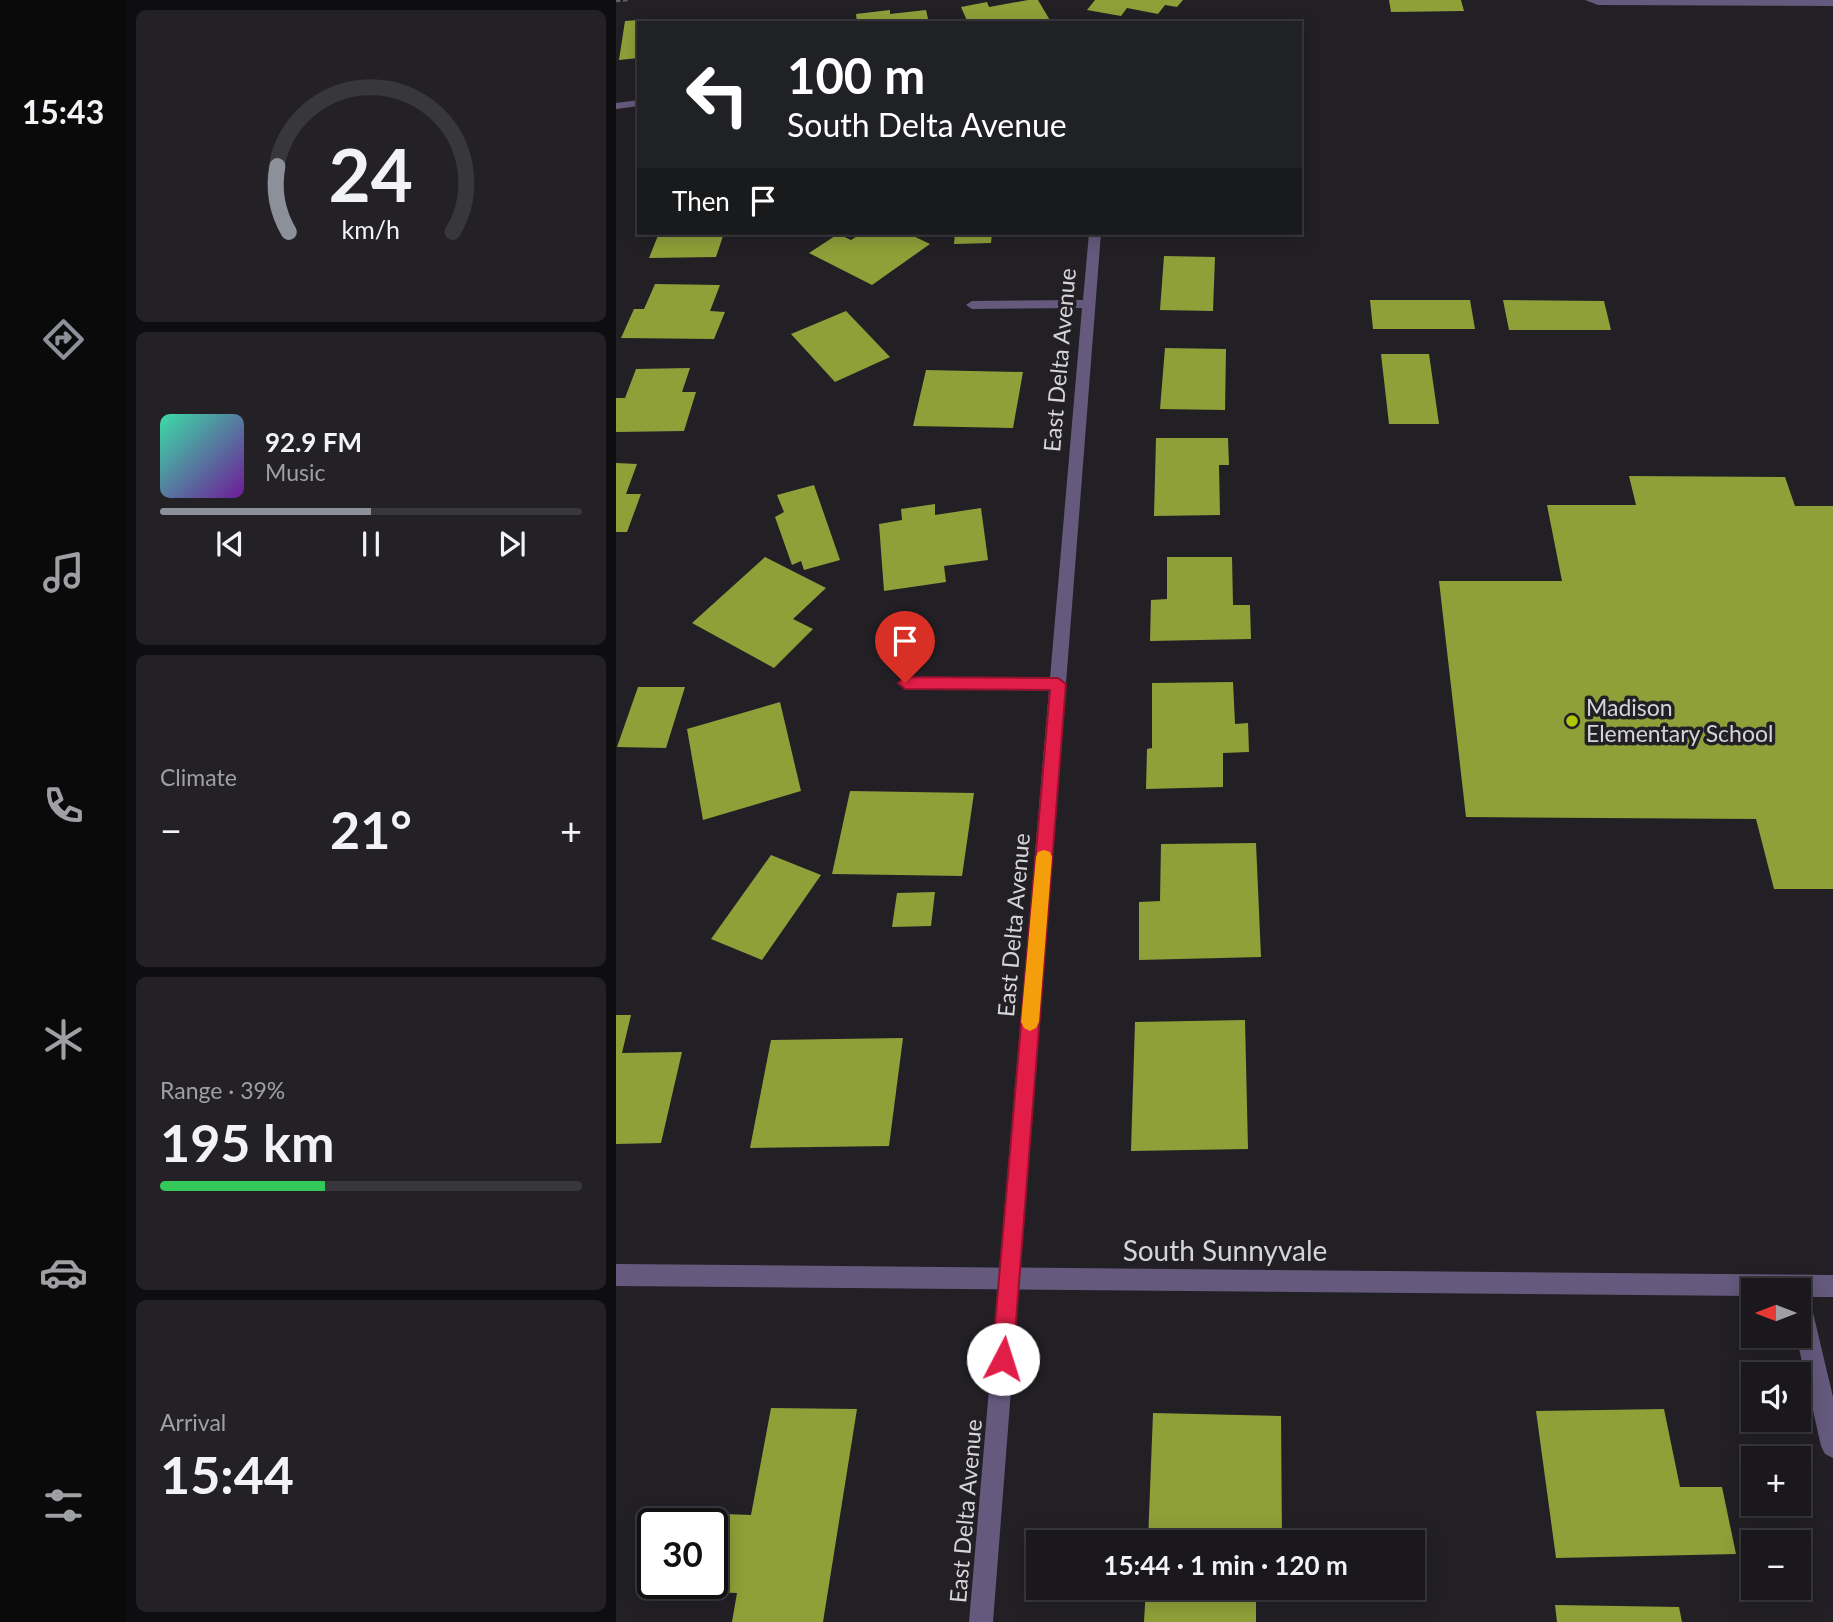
<!DOCTYPE html>
<html lang="en">
<head>
<meta charset="utf-8">
<style>
	:root { --surface:#1a181c; --page:#232125; --text:#f1f3f6; --muted:#9fa0a3; --line:#38373b; --accent:#8c9099 }
	body { margin:0; font-family:Lato,sans-serif; background:var(--page); color:var(--text); height:100vh; display:flex; flex-direction:column; font-size:26px; white-space:nowrap }
	* { box-sizing:border-box; margin:0 }
	p { font-size:23px; color:var(--muted) }
	.icon { flex:none; width:38px; height:38px; fill:none; stroke:currentColor; stroke-width:2; stroke-linecap:round; stroke-linejoin:round }
	.map { position:relative; flex:1; overflow:hidden }
	.panel { display:flex; flex-direction:column; gap:10px; padding:10px; background:#0e0d0f; width:490px }
	.panel>* { flex:none }
	.banner { position:absolute; left:21px; top:21px; width:665px; height:214px; border-radius:0px; box-shadow:0 4px 18px #0003,0 0 0 2px var(--line); background:#202124; color:#fff; overflow:hidden }
	.needle { width:46px; rotate:270deg }
	.tools { position:absolute; left:1125px; top:1278px; display:grid; gap:14px }
	.tools a { display:grid; place-items:center; width:70px; height:70px; border-radius:0px; background:var(--surface); box-shadow:0 4px 18px #0003,0 0 0 2px var(--line); font-size:35px }
	.speed { position:absolute; left:21px; top:1508px; display:flex; gap:14px; font-size:35px; font-weight:700; text-align:center }
	.speed>* { display:grid; place-content:center; width:91px; height:91px; border-radius:50%; background:var(--surface); box-shadow:0 4px 18px #0003,0 0 0 2px var(--line); line-height:1 }
	.speed .limit { border:4px solid #111; border-radius:10px; background:#fff; color:#111 }
	.pin { position:absolute; display:grid; place-items:center; width:60px; height:60px; color:#fff; margin:-72px -30px; border-radius:50% 50% 50% 0; rotate:-45deg; box-shadow:0 0 7px #0007 }
	.pin .icon { rotate:45deg }
	.me { position:absolute; width:77px; margin:-38px; rotate:5deg; stroke-linejoin:round; filter:drop-shadow(0 0 5px #0008) }
	.turn { display:flex; align-items:center; gap:24px; height:147px; padding:0 35px; font-size:32px }
	.turn .icon { width:91px; height:91px; stroke-width:2.5 }
	.turn b { display:block; font-size:49px; line-height:60px }
	.then { display:flex; align-items:center; height:66px; padding:0 35px; background:#0003; gap:14px; font-size:26px }
	.big { font-size:52px; font-weight:700; line-height:1.1 }
	.panel .widget { flex:1; display:flex; flex-direction:column; justify-content:center; gap:10px; min-width:0; padding:0 24px; border-radius:10px; background:var(--page) }
	.panel .dial { align-items:center; gap:0 }
	.dial svg { height:182px; overflow:visible; fill:none; stroke:var(--line); stroke-width:7; stroke-linecap:round; text-anchor:middle }
	.dial text { fill:var(--text); stroke:none }
	.song { display:flex; align-items:center; gap:21px }
	.cover { width:84px; height:84px; border-radius:10px; background:linear-gradient(135deg,hsl(160 70% 55%),hsl(280 70% 35%)) }
	.played { height:7px; border-radius:4px; background:linear-gradient(90deg,var(--accent) 50%,var(--line) 50%) }
	.keys { display:flex; justify-content:space-around; direction:ltr }
	.heat { display:flex; justify-content:space-between; align-items:center; font-size:38px; direction:ltr }
	.charge { height:10px; border-radius:5px; background:linear-gradient(90deg,#34c759 39%,var(--line) 0) }
	.trip { position:absolute; left:410px; top:1530px; width:399px; height:70px; border-radius:0px; background:var(--surface); box-shadow:0 4px 18px #0003,0 0 0 2px var(--line); font-weight:700; line-height:70px; text-align:center }
	main { display:flex; flex:1; min-height:0 }
	.tabs { display:flex; flex-direction:column; width:126px; justify-content:space-around; align-items:center; background:#0a0a0b; color:var(--muted) }
	.tabs .icon { width:49px; height:49px }
	.tabs .current { color:var(--accent) }
	.tabs b { font-size:32px; color:var(--text) }
	.map>svg:first-child { display:block }
</style>
</head>
<body>
<main>
<nav class="tabs">
<b>15:43</b>
<svg class="icon current" aria-label="directions" viewBox="0 0 24 24"><path d="M12 3l9 9-9 9-9-9zM9 14v-3h6M13 9l2 2-2 2"/></svg>
<svg class="icon" aria-label="music" viewBox="0 0 24 24"><path d="M9 18V5l10-2v13"/><circle cx="6" cy="18" r="3"/><circle cx="16" cy="16" r="3"/></svg>
<svg class="icon" aria-label="phone" viewBox="0 0 24 24"><path d="M5 4h4l2 5-3 2q2 4 5 5l2-3 5 2v4C11 20 4 13 5 4z"/></svg>
<svg class="icon" aria-label="climate" viewBox="0 0 24 24"><path d="M12 3v18M4 7l16 10M4 17L20 7"/></svg>
<svg class="icon" aria-label="car" viewBox="0 0 24 24"><path d="M5 17H2v-5l4-1 3-4h7l3 4 3 1v5h-3M9 17h6M6 11h13"/><circle cx="7" cy="17" r="2"/><circle cx="17" cy="17" r="2"/></svg>
<svg class="icon" aria-label="filters" viewBox="0 0 24 24"><path d="M4 7h16M4 17h16"/><circle cx="9" cy="7" r="2"/><circle cx="15" cy="17" r="2"/></svg>
</nav>
<section class="panel">
<div class="widget dial"><svg viewBox="0 0 100 80">
<path d="M14 69A42 42 0 1 1 86 69"/>
<path d="M14 69A42 42 0 0 1 9 40" stroke="#8c9099"/>
<text x="50" y="56" font-size="32" font-weight="700">24</text>
<text x="50" y="72" font-size="11">km/h</text>
</svg></div>
<div class="widget">
<div class="song"><i class="cover"></i><div><b>92.9 FM</b><p>Music</p></div></div>
<div class="played"></div>
<div class="keys"><svg class="icon" aria-label="previous" viewBox="0 0 24 24"><path d="M18 5L8 12l10 7zM5 5v14"/></svg><svg class="icon" aria-label="pause" viewBox="0 0 24 24"><path d="M8 5v14M16 5v14"/></svg><svg class="icon" aria-label="next" viewBox="0 0 24 24"><path d="M6 5l10 7-10 7zM19 5v14"/></svg></div>
</div>
<div class="widget"><p>Climate</p>
<div class="heat"><a>−</a><b class="big">21°</b><a>+</a></div>
</div>
<div class="widget"><p>Range · 39%</p><b class="big">195 km</b><div class="charge"></div></div>
<div class="widget"><p>Arrival</p><b class="big">15:44</b></div>
</section>
<div class="map">
<svg width="1217" height="1622" viewBox="0 0 1217 1622">
	<rect width="100%" height="100%" fill="#222025"/>
	<g fill="#8fa039">
		<path d="M 412,0 L 422,0 L 435,22 L 352,23 L 345,7 L 371,2 L 373,7 Z"/>
		<path d="M 479,0 L 567,0 L 561,7 L 549,5 L 542,14 L 511,8 L 505,16 L 471,10 Z"/>
		<path d="M 773,0 L 845,0 L 848,11 L 775,12 Z"/>
		<path d="M 274,10 L 274,14 L 310,10 L 313,23 L 241,23 L 240,14 Z"/>
		<path d="M 37,19 L 37,23 L 23,23 L 23,58 L 3,60 L 9,21 Z"/>
		<path d="M 43,233 L 108,233 L 100,257 L 33,258 Z"/>
		<path d="M 246,233 L 291,233 L 314,244 L 256,285 L 193,253 L 222,234 L 235,240 Z"/>
		<path d="M 339,233 L 376,233 L 375,243 L 338,244 Z"/>
		<path d="M 548,256 L 599,257 L 597,311 L 544,310 Z"/>
		<path d="M 39,284 L 104,285 L 94,311 L 109,312 L 98,339 L 5,338 L 18,309 L 28,309 Z"/>
		<path d="M 754,300 L 854,300 L 859,329 L 757,329 Z"/>
		<path d="M 887,300 L 988,301 L 995,330 L 893,330 Z"/>
		<path d="M 230,311 L 274,357 L 219,382 L 175,334 Z"/>
		<path d="M 549,348 L 610,349 L 609,410 L 544,409 Z"/>
		<path d="M 765,354 L 813,354 L 823,424 L 773,424 Z"/>
		<path d="M 74,368 L 66,392 L 80,392 L 68,431 L 0,432 L 0,398 L 9,398 L 20,369 Z"/>
		<path d="M 310,370 L 407,372 L 397,428 L 297,426 Z"/>
		<path d="M 540,438 L 612,438 L 613,465 L 603,465 L 604,515 L 538,516 Z"/>
		<path d="M 0,463 L 21,464 L 10,494 L 25,494 L 11,532 L 0,532 Z"/>
		<path d="M 1013,476 L 1169,477 L 1179,506 L 1217,506 L 1217,889 L 1158,889 L 1140,819 L 850,817 L 823,581 L 946,581 L 931,505 L 1020,505 Z"/>
		<path d="M 198,485 L 224,560 L 188,570 L 185,561 L 176,565 L 159,517 L 168,512 L 161,495 Z"/>
		<path d="M 319,504 L 319,515 L 365,508 L 372,560 L 328,566 L 330,582 L 268,591 L 263,524 L 286,520 L 285,509 Z"/>
		<path d="M 149,557 L 210,588 L 177,619 L 197,629 L 158,668 L 76,623 Z"/>
		<path d="M 551,557 L 616,557 L 617,605 L 634,605 L 635,639 L 534,641 L 535,600 L 551,599 Z"/>
		<path d="M 617,682 L 619,724 L 632,723 L 633,752 L 607,753 L 607,787 L 530,789 L 531,749 L 536,748 L 536,683 Z"/>
		<path d="M 22,687 L 69,687 L 50,748 L 1,747 Z"/>
		<path d="M 164,702 L 185,791 L 87,820 L 71,729 Z"/>
		<path d="M 234,791 L 358,793 L 346,876 L 216,874 Z"/>
		<path d="M 640,843 L 645,957 L 523,960 L 523,902 L 544,901 L 545,844 Z"/>
		<path d="M 155,855 L 205,875 L 146,960 L 95,939 Z"/>
		<path d="M 319,892 L 315,926 L 276,927 L 281,893 Z"/>
		<path d="M 0,1015 L 15,1015 L 6,1053 L 66,1052 L 45,1143 L 0,1144 Z"/>
		<path d="M 629,1020 L 632,1149 L 515,1151 L 519,1022 Z"/>
		<path d="M 287,1038 L 273,1146 L 134,1148 L 155,1040 Z"/>
		<path d="M 155,1408 L 241,1409 L 207,1622 L 116,1622 L 121,1593 L 93,1592 L 109,1514 L 135,1515 Z"/>
		<path d="M 1048,1409 L 1064,1487 L 1106,1487 L 1120,1554 L 940,1558 L 920,1411 Z"/>
		<path d="M 537,1413 L 665,1416 L 666,1542 L 532,1542 Z"/>
		<path d="M 530,1587 L 667,1587 L 667,1594 L 640,1594 L 640,1622 L 528,1622 Z"/>
		<path d="M 939,1605 L 1063,1607 L 1066,1622 L 941,1622 Z"/>
	</g>
	<g fill="none" stroke-linecap="round" stroke-linejoin="round">
		<path stroke="#626065" stroke-width="2.5" stroke-dasharray="4.5 2.5" stroke-linecap="butt" d="M 0,1 L 13,0"/>
		<g fill="#655a7e" fill-rule="evenodd">
			<path d="M 969,0 L 1217,0 L 1217,6 L 982,5 Z"/>
			<path d="M 23,100 L 23,106 L 0,109 L 0,103 Z"/>
			<path d="M 473,233 L 485,233 L 377,1622 L 353,1622 L 433,690 L 289,689 L 281,683 L 289,677 L 434,678 L 466,308 L 356,309 L 350,305 L 356,301 L 467,300 Z"/>
			<path d="M 1183,1289 L 1191,1292 L 1194,1300 L 1217,1397 L 1217,1458 L 1209,1454 L 1205,1446 L 1180,1335 L 1183,1335 Z"/>
		</g>
		<path fill="#655a7e" fill-rule="evenodd" d="M 0,1264 L 1217,1275 L 1217,1297 L 1183,1297 L 1183,1290 L 1138,1290 L 1138,1296 L 0,1286 Z"/>
	</g>
	<path fill="#e11d48" stroke="#92132f" stroke-width="2" d="M 289,677 L 442,678 L 450,684 L 397,1359 L 394,1366 L 387,1369 L 379,1366 L 376,1359 L 434,690 L 289,689 L 282,683 Z"/>
	<path fill="#f59e0b" d="M 428,850 L 434,852 L 436,857 L 423,1022 L 420,1028 L 414,1031 L 408,1028 L 405,1022 L 420,857 L 422,852 Z"/>
	<circle fill="#aec509" stroke="#222025" stroke-width="2.5" cx="956" cy="721" r="7"/>
	<g text-anchor="middle" stroke-width="7" stroke-linejoin="round" paint-order="stroke">
		<g font-size="23" fill="#d5d4d7" stroke="#222025">
			<text transform="translate(444 360) rotate(-85)" y="8">East Delta Avenue</text>
			<text transform="translate(398 925) rotate(-85)" y="8">East Delta Avenue</text>
			<text transform="translate(350 1511) rotate(-85)" y="8">East Delta Avenue</text>
		</g>
		<g font-size="23" fill="#d5d4d7" stroke="#222025" text-anchor="start">
			<text x="970" y="716">Madison<tspan x="970" dy="26">Elementary School</tspan></text>
		</g>
		<g font-size="28" fill="#d5d4d7" stroke="#222025">
			<text x="609" y="1261">South Sunnyvale</text>
		</g>
	</g>
</svg>
<div class="tools">
<a><svg class="needle" viewBox="-14 -14 28 28"><path d="M0-13l5 13h-10z" fill="#e53935"/><path d="M0 13l5-13h-10z" fill="#9fa0a3"/></svg></a>
<a><svg class="icon" aria-label="sound" viewBox="0 0 24 24"><path d="M4 9h4l5-4v14l-5-4H4zM17 9q2 3 0 6"/></svg></a>
<a>+</a>
<a>−</a>
</div>
<div class="speed"><div class="limit">30</div></div>
<div class="pin" style="left:289px;top:683px;background:#d93025"><svg class="icon" aria-label="arrive" viewBox="0 0 24 24"><path d="M6 21V4h12l-3 4 3 4H6"/></svg></div>
<svg class="me" style="left:387px;top:1359px" viewBox="-20 -20 40 40"><circle r="19" fill="#fff"/><path d="M0-13L10 11 0 6-10 11z" fill="#e11d48"/></svg>
<div class="trip">15:44 · 1 min · 120 m</div>
<div class="banner">
<div class="turn"><svg class="icon" aria-label="left" viewBox="0 0 24 24"><path d="M17 20v-9H6M10 6l-5 5 5 5"/></svg><div><b>100 m</b>South Delta Avenue</div></div>
<div class="then">Then<svg class="icon" aria-label="arrive" viewBox="0 0 24 24"><path d="M6 21V4h12l-3 4 3 4H6"/></svg></div>
</div>
</div>
</main>
</body>
</html>
